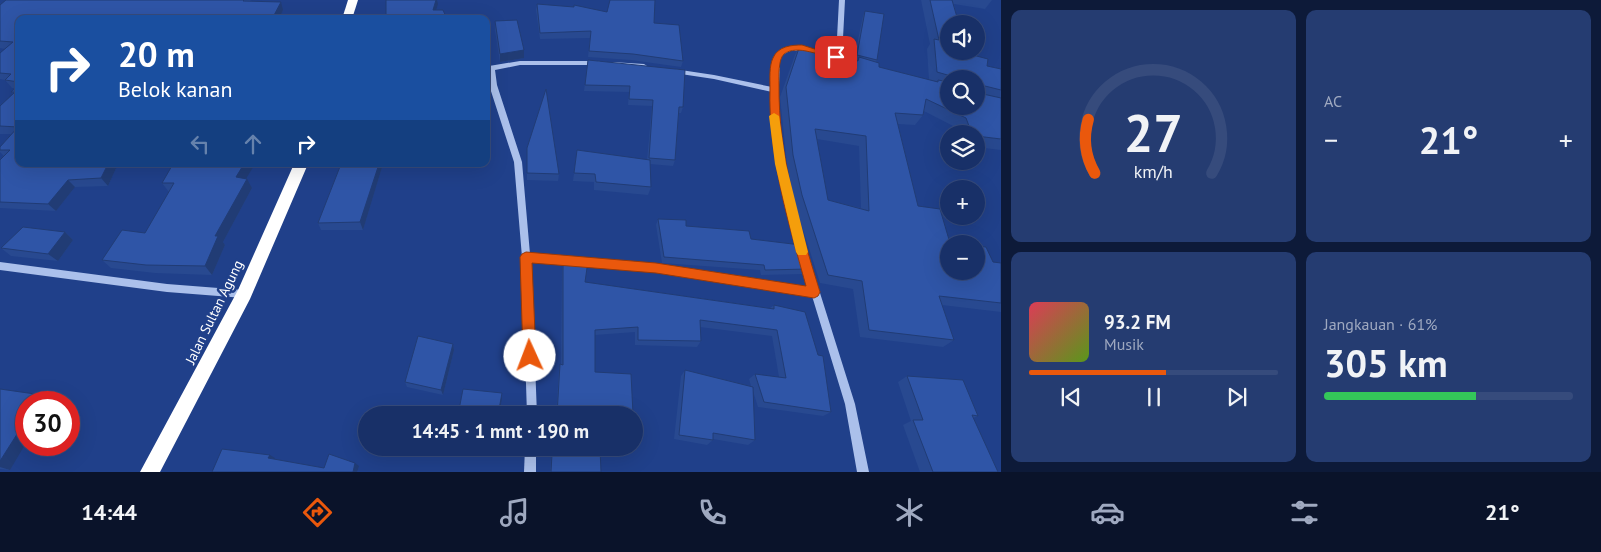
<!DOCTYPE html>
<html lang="id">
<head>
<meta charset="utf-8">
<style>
	:root { --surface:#183068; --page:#253c71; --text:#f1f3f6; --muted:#9fa9c0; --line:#364b7c; --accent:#ea580c }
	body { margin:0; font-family:"PT Sans",sans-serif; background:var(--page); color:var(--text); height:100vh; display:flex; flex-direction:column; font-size:19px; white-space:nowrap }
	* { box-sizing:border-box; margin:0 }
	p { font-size:16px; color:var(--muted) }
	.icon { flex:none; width:28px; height:28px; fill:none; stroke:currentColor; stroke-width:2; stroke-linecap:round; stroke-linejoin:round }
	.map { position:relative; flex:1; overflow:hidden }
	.drawer { display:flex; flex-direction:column; gap:10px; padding:10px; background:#0d1a39; width:600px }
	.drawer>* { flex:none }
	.hud { position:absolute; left:15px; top:15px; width:475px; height:152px; border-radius:10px; box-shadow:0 5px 20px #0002,0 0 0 1px var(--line); background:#1a4fa0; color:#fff; overflow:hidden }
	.controls { position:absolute; left:940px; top:15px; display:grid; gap:10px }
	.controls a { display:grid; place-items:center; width:45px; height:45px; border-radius:50%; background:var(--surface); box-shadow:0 5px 20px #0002,0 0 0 1px var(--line); font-size:25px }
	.speed { position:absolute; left:15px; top:391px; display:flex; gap:10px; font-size:25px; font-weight:700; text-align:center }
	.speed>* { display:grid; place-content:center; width:65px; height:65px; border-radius:50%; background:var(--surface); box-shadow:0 5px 20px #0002,0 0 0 1px var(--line); line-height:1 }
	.speed .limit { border:8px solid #d22; background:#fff; color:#111 }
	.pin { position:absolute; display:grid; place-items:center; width:42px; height:42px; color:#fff; margin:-21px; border-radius:10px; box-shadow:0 2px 8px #0006 }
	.me { position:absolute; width:55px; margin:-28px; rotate:358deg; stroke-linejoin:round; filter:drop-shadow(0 0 4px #0008) }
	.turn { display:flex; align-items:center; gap:18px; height:105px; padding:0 20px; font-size:22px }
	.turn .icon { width:65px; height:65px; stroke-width:2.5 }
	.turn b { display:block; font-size:35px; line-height:42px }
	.lanes { display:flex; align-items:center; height:48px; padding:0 20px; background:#0003; justify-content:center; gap:25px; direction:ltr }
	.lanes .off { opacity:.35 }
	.big { font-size:38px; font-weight:700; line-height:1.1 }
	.drawer .card { flex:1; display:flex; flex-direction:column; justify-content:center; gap:8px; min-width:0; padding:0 18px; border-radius:10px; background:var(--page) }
	.drawer .dial { align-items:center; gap:0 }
	.dial svg { height:130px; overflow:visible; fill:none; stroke:var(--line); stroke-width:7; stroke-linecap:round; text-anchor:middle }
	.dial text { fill:var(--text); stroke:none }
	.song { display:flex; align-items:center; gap:15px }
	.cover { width:60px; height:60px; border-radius:8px; background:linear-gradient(135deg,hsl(350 70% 55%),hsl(90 70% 35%)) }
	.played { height:5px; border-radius:2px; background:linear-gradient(90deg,var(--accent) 55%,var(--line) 55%) }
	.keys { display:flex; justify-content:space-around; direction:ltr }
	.heat { display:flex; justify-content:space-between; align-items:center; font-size:28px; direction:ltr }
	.charge { height:8px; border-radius:4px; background:linear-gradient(90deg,#34c759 61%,var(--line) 0) }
	.drawer .tiles { flex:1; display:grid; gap:10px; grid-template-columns:repeat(2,1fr) }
	.trip { position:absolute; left:358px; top:406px; width:285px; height:50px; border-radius:25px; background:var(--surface); box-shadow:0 5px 20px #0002,0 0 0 1px var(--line); font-weight:700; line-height:50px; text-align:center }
	.menu { display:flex; height:80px; justify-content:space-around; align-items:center; background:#0a132a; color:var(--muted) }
	.menu .icon { width:35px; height:35px }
	.menu .current { color:var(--accent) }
	.menu b { font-size:22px; color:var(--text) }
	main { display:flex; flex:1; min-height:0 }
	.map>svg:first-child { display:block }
</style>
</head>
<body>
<main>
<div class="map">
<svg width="1001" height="472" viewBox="0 0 1001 472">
	<rect width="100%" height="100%" fill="#20408a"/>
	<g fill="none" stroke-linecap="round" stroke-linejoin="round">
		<g fill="#abc0eb" fill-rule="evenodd">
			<path d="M 839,0 L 845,0 L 843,38 L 839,57 L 836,59 L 833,57 L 837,38 Z"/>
			<path d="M 795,46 L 804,47 L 812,50 C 802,56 794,43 780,58 L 778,112 L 784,164 L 797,220 L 855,404 L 869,472 L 857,472 L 845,404 L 812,296 L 656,272 L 531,261 L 537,415 L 527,415 L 522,257 L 514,162 L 489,85 L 489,66 L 520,61 L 599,61 L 602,63 L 599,65 L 520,65 L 495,70 L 497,85 L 522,162 L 530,254 L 656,264 L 809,287 C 790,224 767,159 772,92 L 714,79 L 674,73 L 671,71 L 674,69 L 714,75 L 772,87 L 774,58 L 781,50 Z"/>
			<path d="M 612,62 L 644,64 L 647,66 L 644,68 L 614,66 L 612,66 Z"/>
			<path d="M 0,262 L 167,284 L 244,290 L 247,291 L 249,294 L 247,297 L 244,298 L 167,292 L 0,270 Z"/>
			<path d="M 525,448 L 536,448 L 536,472 L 524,472 Z"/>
		</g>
		<g fill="#fff" fill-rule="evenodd">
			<path d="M 348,0 L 358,0 L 352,19 L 342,19 Z"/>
			<path d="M 294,164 L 308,164 L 250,299 L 160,472 L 140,472 L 238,290 Z"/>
		</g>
	</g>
	<g fill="#284990" fill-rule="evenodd">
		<path d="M 6,0 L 251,0 L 250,1 L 283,10 L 279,19 L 19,19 L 19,164 L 118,164 L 108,186 L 75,187 L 56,211 L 0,208 L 0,160 L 4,156 L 0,152 L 0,147 L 11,134 L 0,134 L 0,106 L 13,94 L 11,92 L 15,88 L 12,88 L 5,80 L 0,79 L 0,53 L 5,49 L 0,48 L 0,5 Z"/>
		<path d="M 921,0 L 992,0 L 985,9 L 954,4 L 965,53 L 987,66 L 1001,69 L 1001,150 L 976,147 L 976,134 L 960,134 L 957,128 L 924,111 L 923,115 L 915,125 L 898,124 L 918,206 L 950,243 L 993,262 L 1001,263 L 1001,312 L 942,305 L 954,340 L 943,347 L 860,337 L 853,289 L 820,283 L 795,204 L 787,164 L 780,97 L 795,55 L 800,45 L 857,61 L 854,59 L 863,16 L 865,11 L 877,60 L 876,62 L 879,67 L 929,80 L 927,49 L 930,44 ZM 949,79 L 976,79 L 949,106 ZM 817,139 L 859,146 L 861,208 L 828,200 Z"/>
		<path d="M 537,4 L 654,23 L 683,61 L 681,67 L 631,60 L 588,57 L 590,38 L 540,39 L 536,10 Z"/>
		<path d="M 495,21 L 524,58 L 500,62 L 495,30 Z"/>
		<path d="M 588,60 L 683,107 L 681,113 L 679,113 L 675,160 L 673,166 L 650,164 L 651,187 L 648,195 L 594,190 L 594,182 L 573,181 L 577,150 L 647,160 L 652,106 L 628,105 L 629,92 L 584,91 Z"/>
		<path d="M 527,148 L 559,174 L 558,181 L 527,180 Z"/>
		<path d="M 340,164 L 383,164 L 363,230 L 321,230 L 318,223 L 340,166 Z"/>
		<path d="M 246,179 L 252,188 L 223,242 L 225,245 L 212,275 L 155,273 L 111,268 L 102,260 L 145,233 L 169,192 L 162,183 Z"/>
		<path d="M 658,219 L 686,226 L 751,239 L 808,269 L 803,274 L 761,275 L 760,270 L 662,263 L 656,225 Z"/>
		<path d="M 65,232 L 73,240 L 58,261 L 11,256 L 1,248 Z"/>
		<path d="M 563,259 L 585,282 L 770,308 L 774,305 L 831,412 L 823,416 L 758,407 L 753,391 L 755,440 L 748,445 L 713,439 L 713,440 L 707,445 L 674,439 L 681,376 L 685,370 L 751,386 L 749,379 L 755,374 L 779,377 L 772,336 L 700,327 L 701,341 L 697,347 L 635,345 L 635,332 L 595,335 L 595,372 L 633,414 L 633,415 L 556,415 L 559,370 L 560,364 L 561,365 L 562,266 Z"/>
		<path d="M 453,344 L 454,350 L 443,395 L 407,387 L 405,382 Z"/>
		<path d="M 907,376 L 978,416 L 973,418 L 998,472 L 920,472 L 903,425 L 911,421 L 898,382 Z"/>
		<path d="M 0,389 L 42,395 L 53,401 L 52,402 L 26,402 L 10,470 L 0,469 Z"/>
		<path d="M 555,448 L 600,448 L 601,472 L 550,472 L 551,458 L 552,454 L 554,454 Z"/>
	</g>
	<g fill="#213c75">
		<path d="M 436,0 L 437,0 L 438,4 L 434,17 L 433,10 Z"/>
		<path d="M 281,2 L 283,10 L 279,19 L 272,19 Z"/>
		<path d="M 524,50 L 524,58 L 500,62 L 500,54 Z"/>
		<path d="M 108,164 L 118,164 L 108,186 L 101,178 Z"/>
		<path d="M 244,164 L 255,164 L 241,187 L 236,177 Z"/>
		<path d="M 379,164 L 383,164 L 363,230 L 360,222 Z"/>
		<path d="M 247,179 L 252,188 L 223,242 L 225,245 L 212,275 L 205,266 L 215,236 Z"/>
		<path d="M 68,180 L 75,187 L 56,211 L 48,204 Z"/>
		<path d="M 65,232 L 73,240 L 58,261 L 48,254 Z"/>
		<path d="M 453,344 L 454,350 L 443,395 L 441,390 Z"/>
		<path d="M 502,393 L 502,398 L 499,415 L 498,415 Z"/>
		<path d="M 42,395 L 53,401 L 52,402 L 37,402 Z"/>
		<path d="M 26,420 L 26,443 L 10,470 L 0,467 L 0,461 Z"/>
		<path d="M 270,455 L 275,458 L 273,462 L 268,458 Z"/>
		<path d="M 355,463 L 359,466 L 357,472 L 353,472 Z"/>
	</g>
	<g fill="#2f55a7" stroke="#213c75" fill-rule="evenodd">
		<path d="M 6,0 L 244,0 L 243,1 L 281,2 L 272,19 L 19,19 L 19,82 L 5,80 L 11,74 L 0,73 L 0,53 L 13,42 L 0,41 L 0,5 Z"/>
		<path d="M 386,0 L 436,0 L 433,10 L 443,10 L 447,19 L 386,19 Z"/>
		<path d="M 610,0 L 655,0 L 654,23 L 679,25 L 683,61 L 633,54 L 589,51 L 591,31 L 540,33 L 537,4 L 574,7 L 574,5 L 607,12 Z"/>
		<path d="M 930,0 L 952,0 L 959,24 L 949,24 L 949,51 L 965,51 L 965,53 L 988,59 L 987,66 L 1001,69 L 1001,90 L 985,86 L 983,87 L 983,94 L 1001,98 L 1001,139 L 976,136 L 976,134 L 972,134 L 966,118 L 926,99 L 923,115 L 895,113 L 918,206 L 940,209 L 950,243 L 956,244 L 949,244 L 949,271 L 976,271 L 976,246 L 986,247 L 993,262 L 1001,263 L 1001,303 L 939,296 L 954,340 L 869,330 L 862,281 L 828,275 L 802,195 L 793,155 L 786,87 L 800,45 L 858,61 L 859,57 L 879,63 L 879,67 L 938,82 L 938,80 L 949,82 L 949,106 L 976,106 L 976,79 L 958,79 L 958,78 L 937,72 L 934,39 L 939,40 ZM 815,129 L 866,136 L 869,211 L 828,200 Z"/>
		<path d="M 865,11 L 884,14 L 877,60 L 857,55 Z"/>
		<path d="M 517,20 L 524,50 L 500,54 L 495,21 Z"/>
		<path d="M 588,60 L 685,70 L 683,107 L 679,107 L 675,160 L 649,158 L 653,100 L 629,99 L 630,86 L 585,85 Z"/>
		<path d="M 19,85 L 19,164 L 108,164 L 101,178 L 68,180 L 48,204 L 0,202 L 0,160 L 10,150 L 0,150 L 0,147 L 18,127 L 0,126 L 0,106 L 15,92 L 11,92 Z"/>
		<path d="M 546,89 L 559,174 L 527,173 L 527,148 Z"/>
		<path d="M 577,150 L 650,160 L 651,187 L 596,182 L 595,174 L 574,173 Z"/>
		<path d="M 173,164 L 244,164 L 236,177 L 247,179 L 215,236 L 218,236 L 205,266 L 146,265 L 102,260 L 122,230 L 145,233 L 174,183 L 162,183 Z"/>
		<path d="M 341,164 L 379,164 L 360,222 L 318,223 Z"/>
		<path d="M 658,219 L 686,220 L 686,226 L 749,231 L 751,239 L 801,245 L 808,269 L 765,270 L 764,265 L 664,257 Z"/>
		<path d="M 23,227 L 65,232 L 48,254 L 1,248 Z"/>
		<path d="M 563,259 L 588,261 L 585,282 L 774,309 L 774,305 L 805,312 L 818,355 L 823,356 L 831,412 L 764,402 L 755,374 L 786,378 L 777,330 L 700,320 L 701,341 L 638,340 L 638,327 L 595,330 L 595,372 L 631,374 L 633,414 L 600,414 L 600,415 L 557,415 L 560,364 L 563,365 Z"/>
		<path d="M 418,336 L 453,344 L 441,390 L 405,382 Z"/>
		<path d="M 685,370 L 753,387 L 755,440 L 713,433 L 713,440 L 679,435 Z"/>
		<path d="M 907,376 L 963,380 L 978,416 L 972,415 L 998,472 L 933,472 L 913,420 L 923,420 Z"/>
		<path d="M 0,389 L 42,395 L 37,402 L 26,402 L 26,420 L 0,461 Z"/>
		<path d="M 463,389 L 502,393 L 498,415 L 458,415 Z"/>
		<path d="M 556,448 L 600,448 L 601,472 L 551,472 L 552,454 L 555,454 Z"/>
		<path d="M 222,449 L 270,455 L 268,458 L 324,468 L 329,454 L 355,463 L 353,472 L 212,472 Z"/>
	</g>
	<path fill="#ea580c" stroke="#983908" d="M 802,45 L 840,57 L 836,60 C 822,56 797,44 784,54 C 778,60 779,76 779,84 C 778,155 799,224 820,292 L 818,296 L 814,298 L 656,273 L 532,263 L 536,356 L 534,360 L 530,362 L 525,360 L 523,356 L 520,257 L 522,254 L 526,252 L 656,263 L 806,286 C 788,221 768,155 770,88 C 770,79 769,66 773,58 C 778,46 792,45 802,45 Z"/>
	<path fill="#f59e0b" d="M 774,113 L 779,116 L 786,164 L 808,252 L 806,255 L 798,255 L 796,252 L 775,164 L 769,116 Z"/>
	<g text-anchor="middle" stroke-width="5" stroke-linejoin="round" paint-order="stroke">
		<g font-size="14" fill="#fff" stroke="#20408a">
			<text transform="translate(214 312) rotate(-64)" y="5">Jalan Sultan Agung</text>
		</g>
	</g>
</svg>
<div class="controls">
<a><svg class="icon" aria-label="sound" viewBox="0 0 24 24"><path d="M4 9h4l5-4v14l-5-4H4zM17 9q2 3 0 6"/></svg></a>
<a><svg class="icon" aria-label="search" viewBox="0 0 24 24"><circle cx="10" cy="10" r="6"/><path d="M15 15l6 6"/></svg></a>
<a><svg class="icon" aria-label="layers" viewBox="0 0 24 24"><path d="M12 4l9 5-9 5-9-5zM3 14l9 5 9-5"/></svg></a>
<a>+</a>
<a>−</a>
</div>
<div class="speed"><div class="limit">30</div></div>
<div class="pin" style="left:836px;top:57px;background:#d93025"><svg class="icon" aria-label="arrive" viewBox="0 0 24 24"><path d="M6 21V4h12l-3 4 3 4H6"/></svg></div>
<svg class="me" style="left:530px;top:356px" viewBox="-20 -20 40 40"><circle r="19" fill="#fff"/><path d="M0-13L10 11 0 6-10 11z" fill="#ea580c"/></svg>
<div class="trip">14:45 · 1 mnt · 190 m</div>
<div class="hud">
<div class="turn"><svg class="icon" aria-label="right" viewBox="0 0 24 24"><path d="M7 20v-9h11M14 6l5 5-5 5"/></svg><div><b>20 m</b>Belok kanan</div></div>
<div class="lanes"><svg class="icon off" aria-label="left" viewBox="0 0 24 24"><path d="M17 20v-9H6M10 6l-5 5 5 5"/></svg><svg class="icon off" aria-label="ahead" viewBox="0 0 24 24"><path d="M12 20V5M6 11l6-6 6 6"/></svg><svg class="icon" aria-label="right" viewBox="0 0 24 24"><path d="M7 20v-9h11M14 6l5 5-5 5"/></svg></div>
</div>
</div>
<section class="drawer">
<div class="tiles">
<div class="card dial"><svg viewBox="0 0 100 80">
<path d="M14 69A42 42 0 1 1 86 69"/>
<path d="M14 69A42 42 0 0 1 10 36" stroke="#ea580c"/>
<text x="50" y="56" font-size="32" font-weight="700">27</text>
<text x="50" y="72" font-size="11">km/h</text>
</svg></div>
<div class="card"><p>AC</p>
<div class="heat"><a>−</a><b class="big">21°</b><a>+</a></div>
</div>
<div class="card">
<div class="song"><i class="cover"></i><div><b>93.2 FM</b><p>Musik</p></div></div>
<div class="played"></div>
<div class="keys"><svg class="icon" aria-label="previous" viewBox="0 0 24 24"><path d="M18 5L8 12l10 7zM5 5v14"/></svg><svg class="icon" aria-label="pause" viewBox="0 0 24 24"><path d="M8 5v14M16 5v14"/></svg><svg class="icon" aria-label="next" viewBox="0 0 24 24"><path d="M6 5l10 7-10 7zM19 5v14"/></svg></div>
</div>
<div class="card"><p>Jangkauan · 61%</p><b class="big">305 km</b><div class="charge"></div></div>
</div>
</section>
</main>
<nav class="menu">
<b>14:44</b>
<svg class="icon current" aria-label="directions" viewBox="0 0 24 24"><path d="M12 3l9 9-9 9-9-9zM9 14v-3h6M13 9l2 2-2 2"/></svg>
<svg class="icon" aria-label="music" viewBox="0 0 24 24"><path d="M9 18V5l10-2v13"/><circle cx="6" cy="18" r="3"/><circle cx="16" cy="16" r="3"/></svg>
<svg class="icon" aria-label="phone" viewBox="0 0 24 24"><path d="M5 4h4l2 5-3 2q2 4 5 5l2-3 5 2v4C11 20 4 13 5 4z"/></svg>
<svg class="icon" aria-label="climate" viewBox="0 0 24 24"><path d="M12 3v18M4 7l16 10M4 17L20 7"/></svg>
<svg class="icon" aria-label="car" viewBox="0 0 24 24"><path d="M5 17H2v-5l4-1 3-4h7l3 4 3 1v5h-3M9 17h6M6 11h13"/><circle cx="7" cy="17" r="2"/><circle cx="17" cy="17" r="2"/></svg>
<svg class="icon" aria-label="filters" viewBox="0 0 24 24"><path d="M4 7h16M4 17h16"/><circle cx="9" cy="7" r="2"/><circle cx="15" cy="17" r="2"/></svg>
<b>21°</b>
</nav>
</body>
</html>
